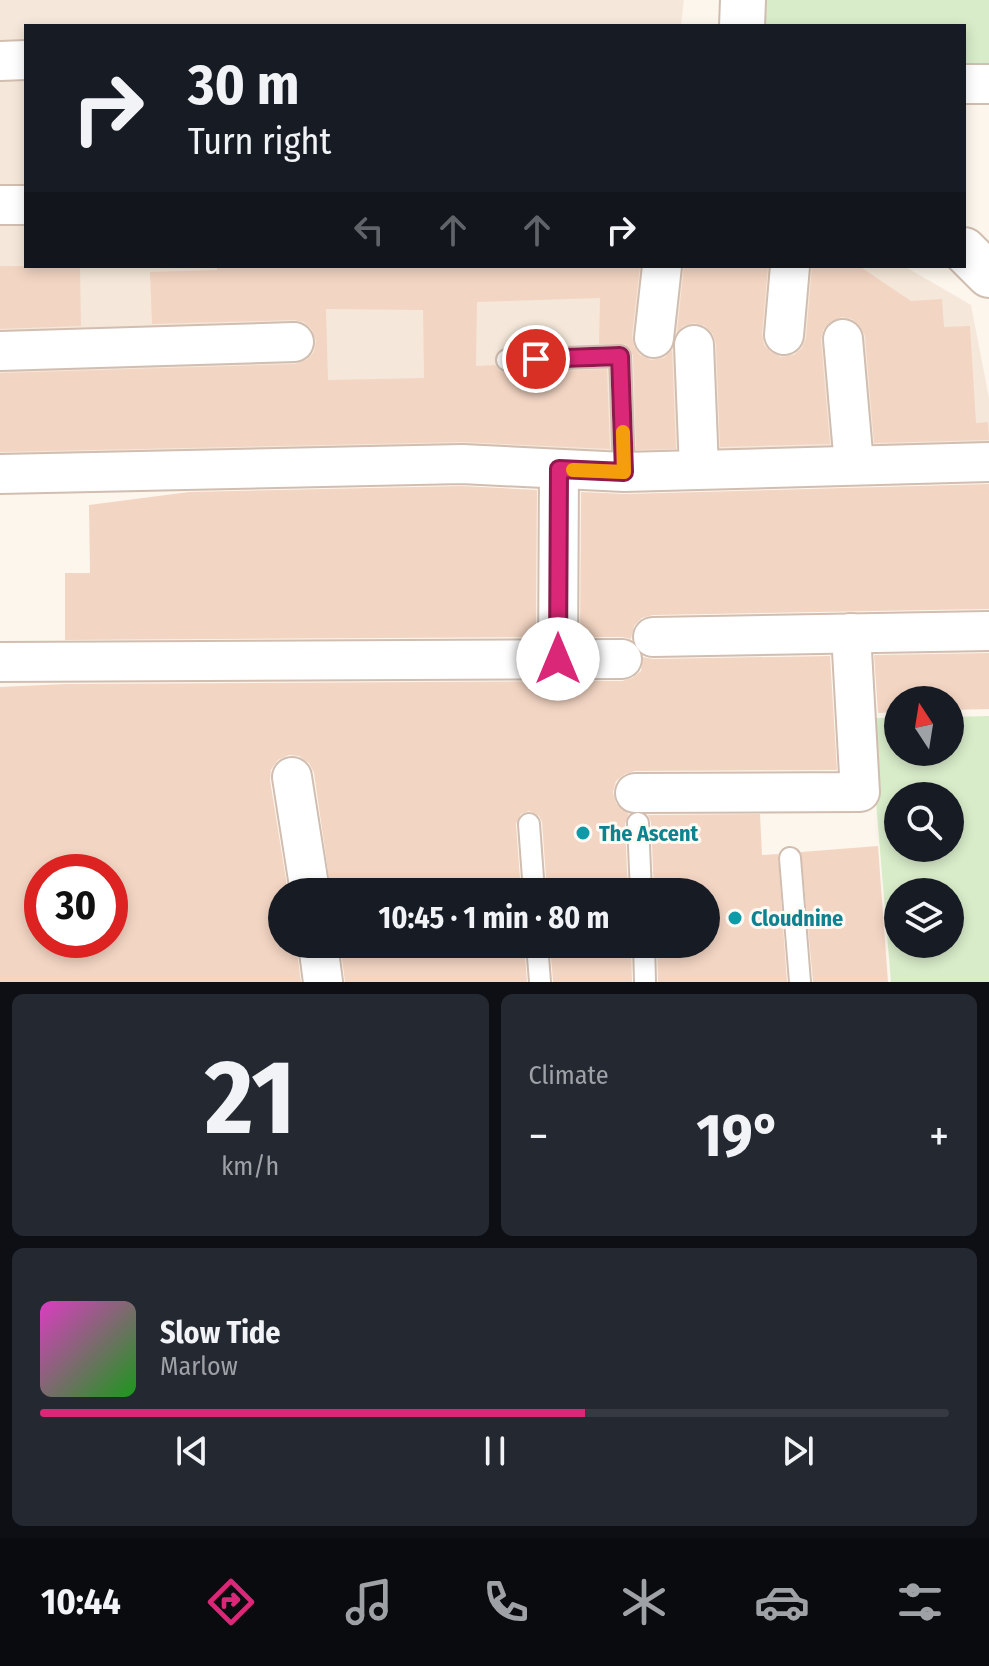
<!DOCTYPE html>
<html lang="en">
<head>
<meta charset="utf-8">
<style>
	:root { --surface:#171b24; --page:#242831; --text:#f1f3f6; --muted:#9ea1a6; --line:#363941; --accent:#db2777 }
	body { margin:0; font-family:"Fira Sans Condensed",sans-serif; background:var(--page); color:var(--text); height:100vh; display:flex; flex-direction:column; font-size:30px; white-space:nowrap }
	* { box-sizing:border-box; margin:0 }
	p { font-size:26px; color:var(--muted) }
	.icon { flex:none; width:44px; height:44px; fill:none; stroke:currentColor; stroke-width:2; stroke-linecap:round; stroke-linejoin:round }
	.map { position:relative; height:982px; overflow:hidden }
	.sheet { display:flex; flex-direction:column; gap:12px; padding:12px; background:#0d0f14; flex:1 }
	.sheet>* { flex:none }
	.banner { position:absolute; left:24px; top:24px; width:942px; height:244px; border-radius:0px; box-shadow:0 4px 12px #0003; background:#171b24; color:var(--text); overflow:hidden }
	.needle { width:52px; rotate:348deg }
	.buttons { position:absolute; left:884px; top:686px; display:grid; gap:16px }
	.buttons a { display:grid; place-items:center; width:80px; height:80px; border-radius:50%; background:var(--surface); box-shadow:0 4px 12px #0003; font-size:40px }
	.speed { position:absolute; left:24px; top:854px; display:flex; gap:16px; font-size:40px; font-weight:700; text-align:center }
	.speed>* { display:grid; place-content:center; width:104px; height:104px; border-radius:50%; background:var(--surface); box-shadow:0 4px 12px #0003; line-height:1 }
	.speed .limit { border:12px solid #d22; background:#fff; color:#111 }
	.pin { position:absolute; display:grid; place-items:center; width:68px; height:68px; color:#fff; margin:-34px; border:4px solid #fff; border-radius:50%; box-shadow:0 2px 8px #0007 }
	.me { position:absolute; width:88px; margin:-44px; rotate:0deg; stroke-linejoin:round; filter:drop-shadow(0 0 6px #0008) }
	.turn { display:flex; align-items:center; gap:28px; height:168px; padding:0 32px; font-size:36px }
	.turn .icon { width:104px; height:104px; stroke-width:2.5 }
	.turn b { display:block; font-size:56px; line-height:68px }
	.lanes { display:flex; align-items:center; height:76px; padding:0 32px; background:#0003; justify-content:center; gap:40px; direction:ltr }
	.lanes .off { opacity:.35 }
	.big { font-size:60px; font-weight:700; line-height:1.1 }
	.sheet .tile { flex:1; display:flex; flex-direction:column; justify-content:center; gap:12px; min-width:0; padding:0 28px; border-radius:12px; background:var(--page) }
	.sheet .dial { align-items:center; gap:0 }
	.dial b { font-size:104px; line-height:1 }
	.song { display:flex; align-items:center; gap:24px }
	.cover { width:96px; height:96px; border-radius:12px; background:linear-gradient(135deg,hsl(310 70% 55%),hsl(120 70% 35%)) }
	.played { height:8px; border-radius:4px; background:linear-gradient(90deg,var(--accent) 60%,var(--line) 60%) }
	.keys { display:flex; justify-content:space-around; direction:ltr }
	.heat { display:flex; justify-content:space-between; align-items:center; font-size:44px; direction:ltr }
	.sheet .tiles { flex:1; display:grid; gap:12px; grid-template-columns:1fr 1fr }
	.tile:last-child { grid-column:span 2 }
	.trip { position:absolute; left:268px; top:878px; width:452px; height:80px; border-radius:40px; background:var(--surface); box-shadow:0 4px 12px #0003; font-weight:700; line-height:80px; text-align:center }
	.menu { display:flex; height:128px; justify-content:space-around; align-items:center; background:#090b0e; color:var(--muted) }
	.menu .icon { width:56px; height:56px }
	.menu .on { color:var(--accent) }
	.menu b { font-size:36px; color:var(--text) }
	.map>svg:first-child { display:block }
</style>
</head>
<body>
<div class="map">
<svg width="989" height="982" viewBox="0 0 989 982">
	<rect width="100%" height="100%" fill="#fdf6ec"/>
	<g fill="#f5e8da">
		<path d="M 0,0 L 684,0 L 681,26 L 26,26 L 26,56 L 0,56 Z"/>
		<path d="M 26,68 L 26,193 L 0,193 L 0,69 Z"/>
		<path d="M 0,211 L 26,211 L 26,266 L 904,266 L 971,305 L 989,398 L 989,455 L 0,462 Z"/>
	</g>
	<g fill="#d8ecc9" fill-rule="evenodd">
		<path d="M 766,0 L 989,0 L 989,77 L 964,76 L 964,26 L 766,26 Z"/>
		<path d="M 989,716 L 989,982 L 891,982 L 869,718 L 898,718 L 898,752 L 950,752 L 950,717 ZM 898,796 L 950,796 L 950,848 L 898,848 ZM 898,892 L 950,892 L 950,944 L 898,944 Z"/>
	</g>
	<g fill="#f3d5c3" fill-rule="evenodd">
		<path d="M 0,266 L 80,266 L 81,326 L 0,329 Z"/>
		<path d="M 217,266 L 640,266 L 632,336 L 634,346 L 640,355 L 651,360 L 664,358 L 672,350 L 676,449 L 636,450 L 633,355 L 625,344 L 599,344 L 600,298 L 477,302 L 476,366 L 495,365 L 500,371 L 507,373 L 607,369 L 610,449 L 462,442 L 0,452 L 0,373 L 295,364 L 306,360 L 314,352 L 316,341 L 312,330 L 304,322 L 294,320 L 152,324 L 150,272 L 217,270 ZM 326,309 L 423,310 L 424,378 L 328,380 Z"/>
		<path d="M 684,266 L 768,266 L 762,334 L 764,345 L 771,352 L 781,357 L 794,355 L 802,348 L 806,338 L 812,266 L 859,266 L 911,301 L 942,299 L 944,327 L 970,326 L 976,423 L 988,422 L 989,440 L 874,443 L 865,336 L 860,326 L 852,319 L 842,317 L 830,322 L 823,330 L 821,340 L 830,444 L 720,447 L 716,344 L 713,334 L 705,326 L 694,323 L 683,326 L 677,332 Z"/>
		<path d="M 989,484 L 989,609 L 653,615 L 642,618 L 634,626 L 631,639 L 622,637 L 580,637 L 581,492 L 625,494 Z"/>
		<path d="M 462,486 L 537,490 L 536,637 L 65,640 L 65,573 L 90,573 L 89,505 L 189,492 Z"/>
		<path d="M 989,653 L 989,709 L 950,710 L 950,700 L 898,700 L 898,712 L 878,713 L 874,655 Z"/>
		<path d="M 830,656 L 837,770 L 635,771 L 625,774 L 616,781 L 613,792 L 616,803 L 629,814 L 625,824 L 628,892 L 547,892 L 542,822 L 539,816 L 529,811 L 521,814 L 516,824 L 521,892 L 331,892 L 314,773 L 309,763 L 299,756 L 289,755 L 278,760 L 271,770 L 270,780 L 288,892 L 282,892 L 282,944 L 296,944 L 301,982 L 0,982 L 0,687 L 66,684 L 622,681 L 632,678 L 641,671 L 643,657 L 653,659 ZM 42,872 L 110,872 L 110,940 L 42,940 Z"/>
		<path d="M 760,814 L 762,855 L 778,854 L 787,982 L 658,982 L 657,944 L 706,944 L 706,892 L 654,892 L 651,822 L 648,815 Z"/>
		<path d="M 878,846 L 888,982 L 813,982 L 801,852 Z"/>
		<path d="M 340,944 L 524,944 L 527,982 L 345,982 Z"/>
		<path d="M 550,944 L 631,944 L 632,982 L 553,982 Z"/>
	</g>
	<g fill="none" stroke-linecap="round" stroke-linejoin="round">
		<defs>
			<g id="service">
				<path d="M 507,360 L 620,356 L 624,472"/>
				<path d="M 638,823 L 641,892"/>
				<path d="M 529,824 L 534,892"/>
				<path d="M 790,858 L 800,982"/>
				<path d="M 537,944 L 540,982"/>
				<path d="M 644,944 L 645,982"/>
			</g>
			<g id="minor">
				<path d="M 0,61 L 26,60"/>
				<path d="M 964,84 L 989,84"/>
				<path d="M 0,205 L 26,205"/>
				<path d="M 784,335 L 790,266"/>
				<path d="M 654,338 L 662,266"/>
				<path d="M 843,339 L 854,465"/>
				<path d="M 694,345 L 699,469"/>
				<path d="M 0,351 L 294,342"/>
				<path d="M 0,474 L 462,464 L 624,472 L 989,462"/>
				<path d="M 653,637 L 989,631"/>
				<path d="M 558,659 L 559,469"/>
				<path d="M 0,662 L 622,659"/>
				<path d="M 292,777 L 310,892"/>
				<path d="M 635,793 L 860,792 L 851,633"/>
				<path d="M 318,944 L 323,982"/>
			</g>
			<g id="tertiary">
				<path d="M 742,26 L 743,0"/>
				<path d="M 964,250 L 989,275"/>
			</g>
		</defs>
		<use href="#service" stroke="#d1beb0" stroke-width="24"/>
		<use href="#minor" stroke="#d1beb0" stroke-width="42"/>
		<use href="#tertiary" stroke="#d1beb0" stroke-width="48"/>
		<use href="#service" stroke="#fff" stroke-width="20"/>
		<use href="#minor" stroke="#fff" stroke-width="38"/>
		<use href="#tertiary" stroke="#fff" stroke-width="44"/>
	</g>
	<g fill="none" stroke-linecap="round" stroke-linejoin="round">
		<defs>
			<path id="route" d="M 536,359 L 620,356 L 624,472 L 559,469 L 558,659"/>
		</defs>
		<use href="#route" stroke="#8e194d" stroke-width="20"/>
		<use href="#route" stroke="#db2777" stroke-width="14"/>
		<path stroke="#f59e0b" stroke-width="14" d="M 573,470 L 624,472 L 623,432"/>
	</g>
	<g fill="#0f9aa8" stroke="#fffaf3" stroke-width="3">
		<circle cx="583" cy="833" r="8"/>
		<circle cx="735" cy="918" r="8"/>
	</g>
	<g text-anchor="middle" stroke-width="6" stroke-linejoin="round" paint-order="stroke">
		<g font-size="22" font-weight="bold" fill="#0d838f" stroke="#fffaf3" text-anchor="start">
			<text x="599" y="841">The Ascent</text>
			<text x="751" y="926">Cloudnine</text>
		</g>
	</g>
</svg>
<div class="buttons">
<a><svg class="needle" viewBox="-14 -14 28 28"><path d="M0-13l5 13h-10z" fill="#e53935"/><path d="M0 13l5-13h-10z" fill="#9ea1a6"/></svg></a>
<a><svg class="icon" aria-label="search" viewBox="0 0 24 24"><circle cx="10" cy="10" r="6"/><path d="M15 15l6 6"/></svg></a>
<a><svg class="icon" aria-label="layers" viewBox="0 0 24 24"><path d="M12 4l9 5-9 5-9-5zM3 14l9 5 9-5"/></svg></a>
</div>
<div class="speed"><div class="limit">30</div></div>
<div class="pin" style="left:536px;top:359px;background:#d93025"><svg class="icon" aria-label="arrive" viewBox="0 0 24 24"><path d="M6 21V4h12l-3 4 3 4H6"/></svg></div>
<svg class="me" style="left:558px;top:659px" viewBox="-20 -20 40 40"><circle r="19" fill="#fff"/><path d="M0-13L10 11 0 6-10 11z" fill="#db2777"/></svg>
<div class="trip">10:45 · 1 min · 80 m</div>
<div class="banner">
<div class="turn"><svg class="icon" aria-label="right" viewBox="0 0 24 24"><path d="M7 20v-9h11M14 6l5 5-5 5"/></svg><div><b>30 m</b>Turn right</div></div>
<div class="lanes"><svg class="icon off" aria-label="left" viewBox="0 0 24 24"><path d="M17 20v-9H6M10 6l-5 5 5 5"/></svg><svg class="icon off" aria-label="ahead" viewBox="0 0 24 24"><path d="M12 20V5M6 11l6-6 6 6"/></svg><svg class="icon off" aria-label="ahead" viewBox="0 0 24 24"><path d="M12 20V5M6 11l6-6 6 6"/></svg><svg class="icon" aria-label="right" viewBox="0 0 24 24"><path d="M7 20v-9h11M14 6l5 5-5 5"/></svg></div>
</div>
</div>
<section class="sheet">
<div class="tiles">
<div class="tile dial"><b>21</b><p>km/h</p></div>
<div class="tile"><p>Climate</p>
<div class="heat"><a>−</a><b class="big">19°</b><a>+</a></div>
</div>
<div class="tile">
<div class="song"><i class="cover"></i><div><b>Slow Tide</b><p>Marlow</p></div></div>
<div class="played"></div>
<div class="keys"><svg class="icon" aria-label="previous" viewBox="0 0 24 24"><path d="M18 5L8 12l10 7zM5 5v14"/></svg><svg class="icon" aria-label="pause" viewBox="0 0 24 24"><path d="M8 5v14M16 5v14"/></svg><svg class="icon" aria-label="next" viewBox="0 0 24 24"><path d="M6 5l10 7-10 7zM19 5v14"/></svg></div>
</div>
</div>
</section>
<nav class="menu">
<b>10:44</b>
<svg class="icon on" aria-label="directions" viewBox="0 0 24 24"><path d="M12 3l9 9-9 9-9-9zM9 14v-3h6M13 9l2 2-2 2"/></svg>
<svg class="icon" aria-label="music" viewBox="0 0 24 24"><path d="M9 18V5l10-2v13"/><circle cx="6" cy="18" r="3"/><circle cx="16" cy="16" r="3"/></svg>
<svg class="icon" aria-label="phone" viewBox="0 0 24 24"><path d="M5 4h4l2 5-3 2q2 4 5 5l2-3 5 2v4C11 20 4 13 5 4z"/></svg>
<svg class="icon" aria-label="climate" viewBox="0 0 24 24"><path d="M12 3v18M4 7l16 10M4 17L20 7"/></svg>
<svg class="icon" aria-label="car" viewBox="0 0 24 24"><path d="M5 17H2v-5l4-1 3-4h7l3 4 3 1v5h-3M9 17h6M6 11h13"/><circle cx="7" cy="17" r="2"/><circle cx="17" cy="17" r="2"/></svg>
<svg class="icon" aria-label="filters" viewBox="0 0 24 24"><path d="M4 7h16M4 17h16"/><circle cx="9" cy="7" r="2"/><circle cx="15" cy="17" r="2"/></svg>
</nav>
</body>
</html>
